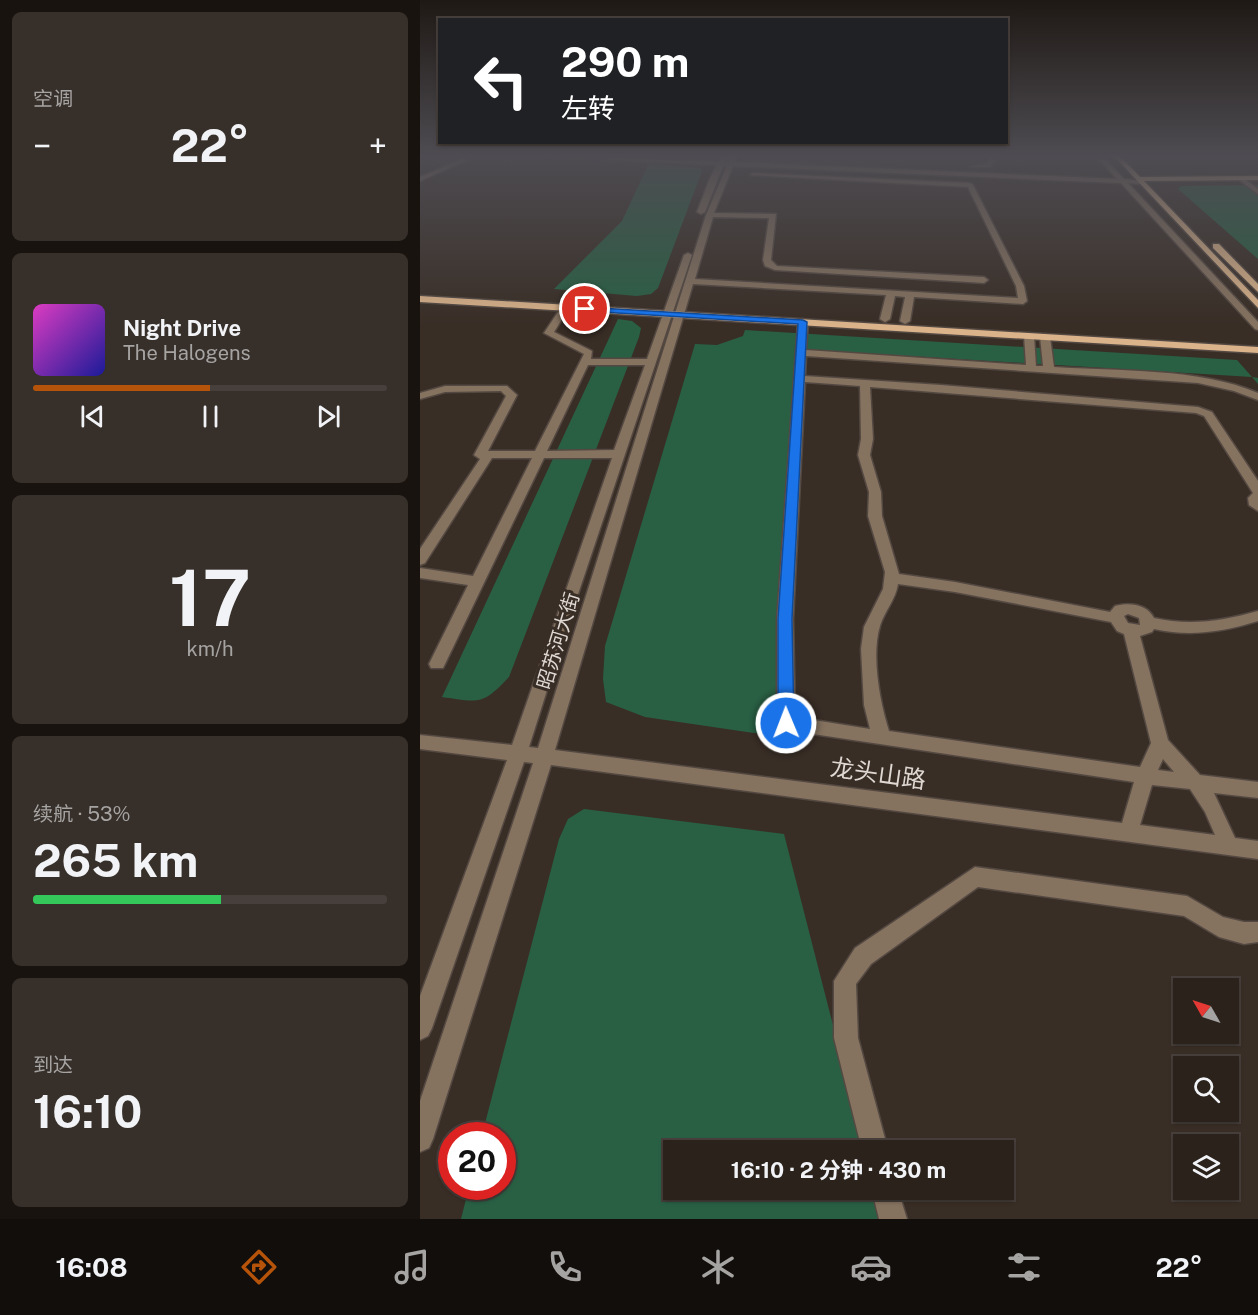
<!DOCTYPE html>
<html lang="zh">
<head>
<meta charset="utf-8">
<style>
	:root { --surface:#2b221c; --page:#372f29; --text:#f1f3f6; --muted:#a6a4a3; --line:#473f3b; --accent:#b45309 }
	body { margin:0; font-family:"Public Sans","Noto Sans SC",sans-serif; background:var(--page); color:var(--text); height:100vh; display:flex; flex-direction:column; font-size:22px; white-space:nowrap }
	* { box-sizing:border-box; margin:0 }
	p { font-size:20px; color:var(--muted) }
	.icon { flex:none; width:33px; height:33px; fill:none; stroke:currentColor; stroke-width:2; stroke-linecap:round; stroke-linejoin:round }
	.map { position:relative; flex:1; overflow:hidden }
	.details { display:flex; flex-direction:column; gap:12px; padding:12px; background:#18130f; width:420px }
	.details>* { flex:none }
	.top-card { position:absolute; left:18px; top:18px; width:570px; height:126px; border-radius:0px; box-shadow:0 2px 4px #0004,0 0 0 2px var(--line); background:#202124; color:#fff; overflow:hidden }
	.needle { width:39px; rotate:309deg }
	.controls { position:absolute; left:753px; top:978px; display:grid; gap:12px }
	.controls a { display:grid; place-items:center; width:66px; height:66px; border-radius:0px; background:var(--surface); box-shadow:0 2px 4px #0004,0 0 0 2px var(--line); font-size:30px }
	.speed { position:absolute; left:18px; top:1122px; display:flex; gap:12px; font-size:30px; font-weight:700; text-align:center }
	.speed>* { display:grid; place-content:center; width:78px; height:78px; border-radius:50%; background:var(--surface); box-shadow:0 2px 4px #0004,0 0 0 2px var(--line); line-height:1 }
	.speed .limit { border:9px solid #d22; background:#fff; color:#111 }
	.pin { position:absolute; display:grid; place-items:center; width:51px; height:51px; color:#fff; margin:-26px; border:3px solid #fff; border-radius:50%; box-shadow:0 2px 6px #0007 }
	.me { position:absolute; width:66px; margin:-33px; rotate:359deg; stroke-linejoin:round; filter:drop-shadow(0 0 4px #0008) }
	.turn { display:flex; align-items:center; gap:21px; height:126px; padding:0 24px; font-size:27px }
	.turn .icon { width:78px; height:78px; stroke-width:2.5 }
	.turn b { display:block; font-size:42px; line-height:51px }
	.big { font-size:45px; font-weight:700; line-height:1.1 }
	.details .card { flex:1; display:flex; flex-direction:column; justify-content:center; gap:9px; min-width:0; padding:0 21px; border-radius:9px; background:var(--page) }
	.details .dial { align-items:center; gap:0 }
	.dial b { font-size:78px; line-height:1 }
	.song { display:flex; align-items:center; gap:18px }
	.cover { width:72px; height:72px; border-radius:9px; background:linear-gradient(135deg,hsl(310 70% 55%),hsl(240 70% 35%)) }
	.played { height:6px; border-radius:3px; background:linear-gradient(90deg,var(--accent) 50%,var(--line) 50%) }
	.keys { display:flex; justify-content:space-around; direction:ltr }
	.heat { display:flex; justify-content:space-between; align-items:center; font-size:33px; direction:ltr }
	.charge { height:9px; border-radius:4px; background:linear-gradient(90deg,#34c759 53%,var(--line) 0) }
	.trip { position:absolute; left:243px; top:1140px; width:351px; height:60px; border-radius:0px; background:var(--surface); box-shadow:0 2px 4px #0004,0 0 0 2px var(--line); font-weight:700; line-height:60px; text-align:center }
	.menu { display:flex; height:96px; justify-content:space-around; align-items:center; background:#110e0b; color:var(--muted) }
	.menu .icon { width:42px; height:42px }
	.menu .current { color:var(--accent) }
	.menu b { font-size:27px; color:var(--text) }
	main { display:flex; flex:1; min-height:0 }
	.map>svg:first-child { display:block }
</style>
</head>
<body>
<main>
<section class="details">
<div class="card"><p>空调</p>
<div class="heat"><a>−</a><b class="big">22°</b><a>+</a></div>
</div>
<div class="card">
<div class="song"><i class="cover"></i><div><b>Night Drive</b><p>The Halogens</p></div></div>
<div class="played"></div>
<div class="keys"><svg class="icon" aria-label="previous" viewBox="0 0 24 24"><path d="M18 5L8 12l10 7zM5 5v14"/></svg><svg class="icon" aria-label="pause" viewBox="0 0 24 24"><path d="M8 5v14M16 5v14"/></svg><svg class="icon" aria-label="next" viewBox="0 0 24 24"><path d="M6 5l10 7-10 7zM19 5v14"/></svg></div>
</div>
<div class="card dial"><b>17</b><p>km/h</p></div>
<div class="card"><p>续航 · 53%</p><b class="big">265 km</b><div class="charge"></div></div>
<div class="card"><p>到达</p><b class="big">16:10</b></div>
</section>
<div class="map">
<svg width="838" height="1219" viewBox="0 0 838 1219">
	<rect width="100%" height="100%" fill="#392e26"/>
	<g fill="#296044">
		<path d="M 229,163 L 281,168 L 282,171 L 238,288 L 231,294 L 217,296 L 134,289 L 202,221 Z"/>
		<path d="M 838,185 L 838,259 L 758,189 L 761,186 Z"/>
		<path d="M 198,319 L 212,321 L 221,328 L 219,337 L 89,677 C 62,706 59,702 22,697 Z"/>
		<path d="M 325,330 L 817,360 L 832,377 L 838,378 L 838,384 L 832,377 L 375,349 L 354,736 L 225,717 L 186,702 L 183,679 L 185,646 L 275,344 L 297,345 L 323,336 Z"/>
		<path d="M 164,809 L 364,834 L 445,1150 L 254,1150 L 254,1190 L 455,1190 L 463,1219 L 41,1219 L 49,1187 L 82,1186 L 82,1136 L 62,1135 L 139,839 L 148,819 Z"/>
	</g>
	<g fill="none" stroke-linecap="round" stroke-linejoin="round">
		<defs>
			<g id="minor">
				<path d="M 51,155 L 59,155 L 0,181 L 0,177 Z"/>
				<path d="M 99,155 L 299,162 L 303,155 L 309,155 L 305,162 L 308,162 L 311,155 L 317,155 L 314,162 L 697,179 L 675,155 L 681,155 L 704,179 L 722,181 L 720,184 L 708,183 L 838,322 L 838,330 L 835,329 L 701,183 L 313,166 L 294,213 L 356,214 L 351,260 L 357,266 L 564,277 L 568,280 L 564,283 L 355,270 L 345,266 L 343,260 L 349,218 L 293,217 L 275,279 L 598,298 L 596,286 L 548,187 L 330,175 L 333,173 L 550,183 L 553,185 L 604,286 L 607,301 L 603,304 L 494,297 L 490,321 L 485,324 L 480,321 L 485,297 L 475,296 L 470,319 L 465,322 L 460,319 L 466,295 L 273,284 L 135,750 L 702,823 L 714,782 L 366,730 L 360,728 L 357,723 L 357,619 L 378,322 L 383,319 L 388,322 L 386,350 L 606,365 L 604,336 L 609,333 L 614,336 L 616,366 L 623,366 L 620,337 L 625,334 L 630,337 L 634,367 C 697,371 780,368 838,393 L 838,400 L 814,391 L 778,383 L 386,356 L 385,376 L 521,385 L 778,407 L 792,412 L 838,481 L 838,511 L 829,505 L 828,498 L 833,493 L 784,416 L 776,413 L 450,387 L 453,439 L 450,455 L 461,492 L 462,516 L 479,574 L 535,582 L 690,612 L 695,606 C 709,602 727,604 734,618 C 770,626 803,621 838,611 L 838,621 C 803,632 770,637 734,629 L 732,632 L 720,636 L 748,740 L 780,775 L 838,782 L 838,798 L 794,793 L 815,838 L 838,841 L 838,859 L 131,765 L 13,1139 L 9,1148 L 0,1152 L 0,1101 L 113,763 L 104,762 L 12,1028 L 8,1036 L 0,1040 L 0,996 L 87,760 L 0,749 L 0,735 L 92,745 L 192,458 L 124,458 L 25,664 L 23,668 L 11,668 L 9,664 L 48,585 L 0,578 L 0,568 L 53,576 L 112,458 L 72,458 L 5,563 L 0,565 L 0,549 L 60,459 L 54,455 L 86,396 L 81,391 L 25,392 L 0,399 L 0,393 L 25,386 L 87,386 L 97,395 L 68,451 L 115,451 L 164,354 L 124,333 L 142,306 L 149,308 L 134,332 L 172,351 L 171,359 L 227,359 L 264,255 L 268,253 L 272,255 L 148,624 L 109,747 L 118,748 L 286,215 L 307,166 L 303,166 L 285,212 L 281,214 L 277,212 L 290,178 L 297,165 ZM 168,365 L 225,365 L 194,450 L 127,451 ZM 385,382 L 440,386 L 441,439 L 438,455 L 449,492 L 448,516 L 465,572 L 463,589 L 444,627 L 441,649 L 444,705 L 450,729 L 375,717 L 373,619 ZM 478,584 L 535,592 L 691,622 L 697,631 L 704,634 L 731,743 L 720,767 L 469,731 C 460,703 451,656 460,626 C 464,612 476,599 478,584 ZM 708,614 L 719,618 L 720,625 L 708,623 L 704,616 ZM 743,759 L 754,772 L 738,770 ZM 732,785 L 770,789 L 785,812 L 795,835 L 720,825 Z"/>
				<path d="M 579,155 L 586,155 L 574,161 L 570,167 L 550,167 L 566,164 L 570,159 Z"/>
				<path d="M 818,177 L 822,177 L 838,189 L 838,194 L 818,179 Z"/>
				<path d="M 555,867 L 767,896 L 803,917 L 824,922 L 838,922 L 838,942 L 824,944 L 799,937 L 764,916 L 558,887 L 451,964 L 436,984 L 438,1038 L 468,1150 L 442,1150 L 414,1038 L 414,981 L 435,948 Z"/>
				<path d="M 452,1190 L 478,1190 L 487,1219 L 459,1219 Z"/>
			</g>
			<g id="major">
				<path d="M 693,155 L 699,155 L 720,177 L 838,176 L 838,180 L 724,181 L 838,300 L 838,308 Z"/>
				<path d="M 793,244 L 799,244 L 838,284 L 838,292 L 793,248 Z"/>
				<path d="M 0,296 L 838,347 L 838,353 L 0,302 Z"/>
			</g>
		</defs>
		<use href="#minor" stroke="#544942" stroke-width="3"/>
		<use href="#major" stroke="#544942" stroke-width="3"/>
		<use href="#minor" fill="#85725f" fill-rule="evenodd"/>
		<use href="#major" fill="#dab38a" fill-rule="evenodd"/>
	</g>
	<linearGradient id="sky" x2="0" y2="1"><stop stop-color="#1f1915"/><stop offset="0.48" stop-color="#4e4c52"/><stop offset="1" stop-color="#4e4c52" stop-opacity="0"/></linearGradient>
	<rect width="838" height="325" fill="url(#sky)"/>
	<path fill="#1a73e8" stroke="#114b97" stroke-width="1.5" d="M 162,307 L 383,320 L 387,322 L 372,619 L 374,723 L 371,728 L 366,730 L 360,728 L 358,723 L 358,619 L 378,324 L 165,311 L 161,309 Z"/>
	<g text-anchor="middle" stroke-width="6" stroke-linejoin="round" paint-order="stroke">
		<g font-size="20" fill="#dfd8d3" stroke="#392e26">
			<text transform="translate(138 641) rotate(-73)" y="7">昭苏河大街</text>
		</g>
		<g font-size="24" fill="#dfd8d3" stroke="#392e26">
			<text transform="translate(458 774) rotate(8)" y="8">龙头山路</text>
		</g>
	</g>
</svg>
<div class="controls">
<a><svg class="needle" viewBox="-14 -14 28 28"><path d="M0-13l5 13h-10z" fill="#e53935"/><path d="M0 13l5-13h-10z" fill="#a6a4a3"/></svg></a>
<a><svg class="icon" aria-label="search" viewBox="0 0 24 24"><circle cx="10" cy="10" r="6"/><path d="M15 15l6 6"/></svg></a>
<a><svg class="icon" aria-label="layers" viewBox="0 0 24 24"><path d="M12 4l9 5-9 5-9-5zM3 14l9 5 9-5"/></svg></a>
</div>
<div class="speed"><div class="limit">20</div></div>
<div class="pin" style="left:165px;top:309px;background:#d93025"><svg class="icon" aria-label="arrive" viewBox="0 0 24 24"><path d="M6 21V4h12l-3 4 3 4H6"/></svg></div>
<svg class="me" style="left:366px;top:723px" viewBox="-20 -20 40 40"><circle r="17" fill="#1a73e8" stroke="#fff" stroke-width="3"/><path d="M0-11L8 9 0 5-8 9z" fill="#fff"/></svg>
<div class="trip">16:10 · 2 分钟 · 430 m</div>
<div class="top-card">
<div class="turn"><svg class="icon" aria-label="left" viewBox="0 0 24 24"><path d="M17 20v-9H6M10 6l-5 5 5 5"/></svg><div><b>290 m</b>左转</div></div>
</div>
</div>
</main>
<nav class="menu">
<b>16:08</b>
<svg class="icon current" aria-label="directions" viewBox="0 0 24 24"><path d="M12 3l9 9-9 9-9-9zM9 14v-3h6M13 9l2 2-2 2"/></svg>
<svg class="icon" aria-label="music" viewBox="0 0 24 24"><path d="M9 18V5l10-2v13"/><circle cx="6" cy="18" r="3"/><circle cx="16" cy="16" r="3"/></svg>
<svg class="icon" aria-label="phone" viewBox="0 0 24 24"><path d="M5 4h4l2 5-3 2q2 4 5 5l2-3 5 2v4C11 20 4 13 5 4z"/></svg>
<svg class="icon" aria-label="climate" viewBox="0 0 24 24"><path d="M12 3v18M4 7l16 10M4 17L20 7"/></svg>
<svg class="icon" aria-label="car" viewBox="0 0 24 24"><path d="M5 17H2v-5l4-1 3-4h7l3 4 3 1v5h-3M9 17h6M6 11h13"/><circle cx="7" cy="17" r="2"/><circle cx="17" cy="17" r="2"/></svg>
<svg class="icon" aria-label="filters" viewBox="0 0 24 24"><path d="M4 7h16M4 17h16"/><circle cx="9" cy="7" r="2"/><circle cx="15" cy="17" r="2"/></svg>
<b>22°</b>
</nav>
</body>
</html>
